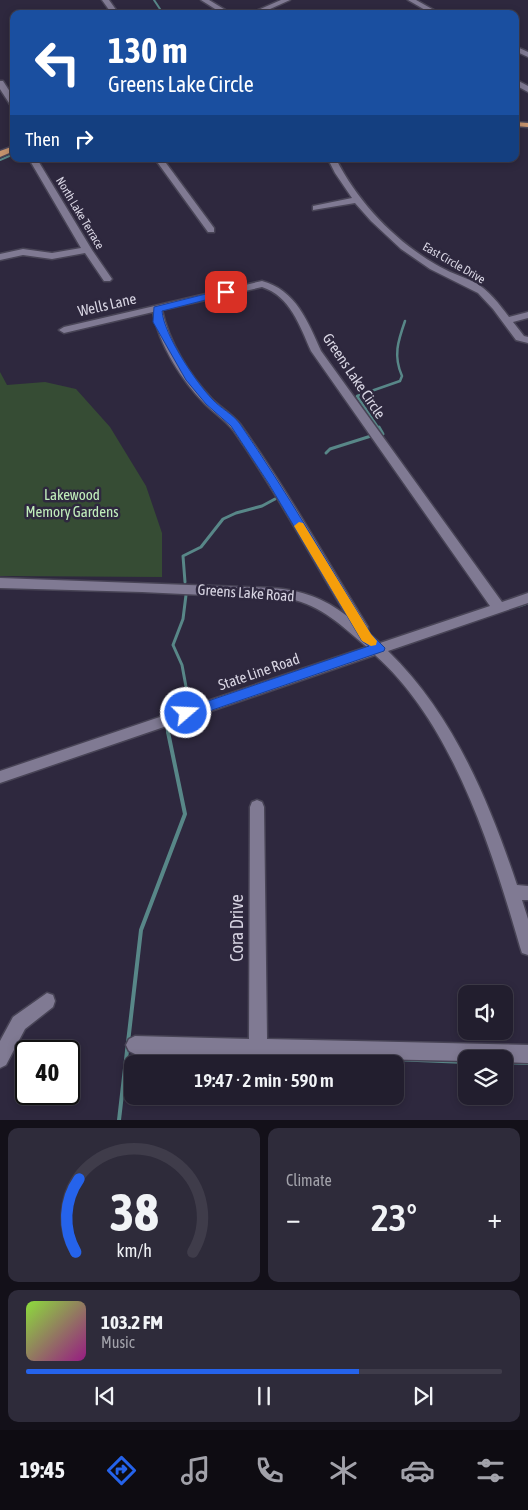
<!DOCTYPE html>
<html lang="en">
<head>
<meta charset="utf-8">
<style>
	:root { --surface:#221e2e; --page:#2e2b3a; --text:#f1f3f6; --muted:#a2a2aa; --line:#3f3c4a; --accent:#2563eb }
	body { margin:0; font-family:"Asap Condensed",sans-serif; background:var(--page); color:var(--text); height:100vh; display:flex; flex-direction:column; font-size:19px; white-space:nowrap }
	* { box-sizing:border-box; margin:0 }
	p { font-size:16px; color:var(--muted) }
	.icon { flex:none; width:28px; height:28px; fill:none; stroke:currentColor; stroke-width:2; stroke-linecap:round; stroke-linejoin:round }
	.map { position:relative; height:1120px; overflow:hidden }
	.drawer { display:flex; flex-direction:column; gap:8px; padding:8px; background:#131019; flex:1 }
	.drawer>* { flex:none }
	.top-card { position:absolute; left:10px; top:10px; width:509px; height:152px; border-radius:10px; box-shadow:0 2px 8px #0003,0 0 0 1px var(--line); background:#1a4fa0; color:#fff; overflow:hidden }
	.buttons { position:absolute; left:458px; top:985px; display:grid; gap:10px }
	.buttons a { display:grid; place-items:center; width:55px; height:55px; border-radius:10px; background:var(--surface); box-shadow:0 2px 8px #0003,0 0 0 1px var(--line); font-size:25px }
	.speed { position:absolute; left:15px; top:1040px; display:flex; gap:10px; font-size:25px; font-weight:700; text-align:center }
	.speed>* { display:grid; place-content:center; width:65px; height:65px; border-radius:50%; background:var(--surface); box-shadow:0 2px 8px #0003,0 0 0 1px var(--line); line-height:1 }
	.speed .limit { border:2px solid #111; border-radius:8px; background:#fff; color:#111 }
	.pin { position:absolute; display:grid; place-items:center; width:42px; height:42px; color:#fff; margin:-21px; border-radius:10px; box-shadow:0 2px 8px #0006 }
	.me { position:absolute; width:55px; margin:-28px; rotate:71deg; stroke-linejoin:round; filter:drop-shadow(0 0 4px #0008) }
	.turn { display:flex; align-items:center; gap:18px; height:105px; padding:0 15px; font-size:22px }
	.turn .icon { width:65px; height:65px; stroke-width:2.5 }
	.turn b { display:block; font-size:35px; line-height:42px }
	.then { display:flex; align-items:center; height:48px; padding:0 15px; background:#0003; gap:10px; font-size:19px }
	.big { font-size:38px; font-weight:600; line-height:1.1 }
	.drawer .widget { flex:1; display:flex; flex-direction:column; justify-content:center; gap:8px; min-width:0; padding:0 18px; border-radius:10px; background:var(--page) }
	.drawer .dial { align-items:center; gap:0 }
	.dial svg { height:130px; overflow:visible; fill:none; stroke:var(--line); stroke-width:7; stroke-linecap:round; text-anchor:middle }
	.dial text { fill:var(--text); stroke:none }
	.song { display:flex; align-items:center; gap:15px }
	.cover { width:60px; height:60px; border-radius:8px; background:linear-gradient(135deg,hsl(90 70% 55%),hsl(310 70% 35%)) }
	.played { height:5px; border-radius:2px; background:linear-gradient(90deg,var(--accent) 70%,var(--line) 70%) }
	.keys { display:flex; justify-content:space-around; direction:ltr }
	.heat { display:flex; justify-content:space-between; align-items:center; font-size:28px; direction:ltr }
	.drawer .tiles { flex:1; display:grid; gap:8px; grid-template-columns:1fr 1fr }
	.widget:last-child { grid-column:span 2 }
	.trip { position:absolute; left:124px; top:1055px; width:280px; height:50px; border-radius:10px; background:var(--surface); box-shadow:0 2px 8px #0003,0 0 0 1px var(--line); font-weight:600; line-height:50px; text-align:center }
	.tab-bar { display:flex; height:80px; justify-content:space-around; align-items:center; background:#0e0c12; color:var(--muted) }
	.tab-bar .icon { width:35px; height:35px }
	.tab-bar .current { color:var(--accent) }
	.tab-bar b { font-size:22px; color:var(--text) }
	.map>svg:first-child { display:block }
</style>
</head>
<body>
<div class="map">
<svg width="528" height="1120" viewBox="0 0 528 1120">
	<rect width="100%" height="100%" fill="#2e283e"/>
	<path fill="#364c34" d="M 0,372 L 7,385 L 45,382 L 76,389 L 110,427 L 146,486 L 162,533 L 162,577 L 0,576 Z"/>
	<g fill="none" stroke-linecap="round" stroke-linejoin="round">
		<g stroke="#588788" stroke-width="2">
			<path d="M 153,14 L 162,12 L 154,0"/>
			<path d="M 12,96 L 11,89 L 14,88"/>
			<path d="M 0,160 L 14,154"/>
		</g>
		<path stroke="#588788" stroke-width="2.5" d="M 379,429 L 357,396 L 400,381 L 402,376 C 393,356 398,341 405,321"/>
		<g stroke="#588788" stroke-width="3">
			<path d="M 379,427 L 383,434"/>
			<path d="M 326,453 L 330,449 L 371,436"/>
			<path d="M 185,582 L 183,556 L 201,547 L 223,519 L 236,513 L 262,506 L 275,499"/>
			<path d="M 519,606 L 528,603"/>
			<path d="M 185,707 L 189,703 L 182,665 L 173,645 L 183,619 L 186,595"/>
			<path d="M 168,733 L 167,728 L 169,726"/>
		</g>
		<g stroke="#588788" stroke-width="4">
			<path d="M 393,1059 L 466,1062"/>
			<path d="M 504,1062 L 528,1063"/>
			<path d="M 119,1120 L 141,930 L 185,814 L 168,732"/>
		</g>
		<defs>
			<g id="minor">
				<path d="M 102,0 L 109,0 L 119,14 L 112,14 Z"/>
				<path d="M 201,0 L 209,0 L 232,14 L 223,14 Z"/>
				<path d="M 281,0 L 290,0 L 259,14 L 249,14 Z"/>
				<path d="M 408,0 L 416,0 L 441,14 L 432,14 Z"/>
				<path d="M 515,46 L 528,52 L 528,57 L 515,51 Z"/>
				<path d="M 515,79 L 528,86 L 528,92 L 515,85 Z"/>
				<path d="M 0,81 L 3,81 L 14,98 L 14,106 L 11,106 L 0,89 Z"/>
				<path d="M 29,159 L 37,159 L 92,250 L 112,279 L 110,281 L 104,281 L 85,253 L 52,259 L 23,255 L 0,260 L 0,254 L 23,249 L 52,253 L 81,248 Z"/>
				<path d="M 155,159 L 163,159 L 214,228 L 214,232 L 208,232 Z"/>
				<path d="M 328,159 L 336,159 C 358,202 394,240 435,264 C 448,272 461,276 474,282 C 489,290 499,304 509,317 L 528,312 L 528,318 L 513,322 L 524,336 L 528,337 L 528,343 L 516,340 L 493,309 L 478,293 L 430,269 L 401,249 L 371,221 L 355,203 L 313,210 L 313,206 L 352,198 L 335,173 Z"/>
				<path d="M 262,281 C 296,290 308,322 321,351 L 502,602 L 528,593 L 528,603 L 388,651 C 453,714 489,801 517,885 L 528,886 L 528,900 L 522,900 L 528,919 L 528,955 L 522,953 L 520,947 C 492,850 453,724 375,655 L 0,783 L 0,771 L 367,647 C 343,627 321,605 290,599 L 142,592 L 0,588 L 0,578 L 272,588 C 301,590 324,598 347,616 C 309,554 275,489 233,430 C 225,420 214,413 205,404 C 182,381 159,345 153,312 L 64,333 L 59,330 L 64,327 ZM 262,287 C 290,296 300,326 311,351 L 490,606 L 380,643 L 368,633 L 368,627 C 326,560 287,489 240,424 C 232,414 221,408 212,399 C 189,375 169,342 162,310 Z"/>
				<path d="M 257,800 L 262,802 L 264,807 L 267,1039 L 528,1045 L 528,1063 L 504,1062 L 504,1059 L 466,1059 L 466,1061 L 135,1054 L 129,1051 L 126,1045 L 129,1039 L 135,1036 L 249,1039 L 250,807 L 252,802 Z"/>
				<path d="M 47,993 L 53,995 L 55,1001 L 53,1007 L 25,1029 L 6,1065 L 0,1068 L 0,1041 L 13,1017 Z"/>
			</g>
			<g id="major">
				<path d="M 515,122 L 528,123 L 528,127 L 515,126 Z"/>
				<path d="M 14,146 L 14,151 L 0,157 L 0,151 Z"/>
			</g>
		</defs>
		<use href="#minor" stroke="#484456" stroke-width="3"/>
		<use href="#major" stroke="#484456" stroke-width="3"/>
		<use href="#minor" fill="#807a93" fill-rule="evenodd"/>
		<use href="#major" fill="#c5926d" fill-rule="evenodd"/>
	</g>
	<path fill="#2563eb" stroke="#184099" d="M 226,289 L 230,292 L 229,294 L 162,311 C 164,335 195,381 212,399 C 220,408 233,414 240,424 C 287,492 328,564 371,634 L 385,648 L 384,651 L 186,719 L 182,717 L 180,713 L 182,710 L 369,646 L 362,641 L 269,484 L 231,426 L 206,404 L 186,380 L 153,322 L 154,307 Z"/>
	<path fill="#f59e0b" d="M 299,522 L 303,523 L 371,634 L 377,641 L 376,645 L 371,646 L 362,641 L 294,526 Z"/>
	<g text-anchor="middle" stroke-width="5" stroke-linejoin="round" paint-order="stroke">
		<g font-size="12" fill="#d8d5e3" stroke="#2e283e">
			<text transform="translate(80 213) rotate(59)" y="4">North Lake Terrace</text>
			<text transform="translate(454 263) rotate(30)" y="4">East Circle Drive</text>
		</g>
		<g font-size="15" fill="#d8d5e3" stroke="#2e283e">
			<text transform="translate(107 305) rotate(-13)" y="5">Wells Lane</text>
			<text transform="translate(354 376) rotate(56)" y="5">Greens Lake Circle</text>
			<text transform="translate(246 593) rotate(4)" y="5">Greens Lake Road</text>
			<text transform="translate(259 672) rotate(-19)" y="5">State Line Road</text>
		</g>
		<g font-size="15" fill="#c0edbb" stroke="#2e283e">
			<text x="72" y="500">Lakewood<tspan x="72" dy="17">Memory Gardens</tspan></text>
		</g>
		<g font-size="18" fill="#d8d5e3" stroke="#2e283e">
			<text transform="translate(237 928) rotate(-90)" y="6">Cora Drive</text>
		</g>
	</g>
</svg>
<div class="buttons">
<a><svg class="icon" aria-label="sound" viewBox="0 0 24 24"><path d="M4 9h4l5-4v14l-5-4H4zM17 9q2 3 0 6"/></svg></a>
<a><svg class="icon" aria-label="layers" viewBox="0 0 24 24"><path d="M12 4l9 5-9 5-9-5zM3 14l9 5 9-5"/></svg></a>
</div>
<div class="speed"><div class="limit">40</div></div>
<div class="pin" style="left:226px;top:292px;background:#d93025"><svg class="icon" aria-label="arrive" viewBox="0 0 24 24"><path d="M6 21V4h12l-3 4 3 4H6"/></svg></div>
<svg class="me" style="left:186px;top:713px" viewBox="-20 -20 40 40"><circle r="17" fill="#2563eb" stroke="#fff" stroke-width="3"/><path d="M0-11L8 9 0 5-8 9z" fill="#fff"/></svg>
<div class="trip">19:47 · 2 min · 590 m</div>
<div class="top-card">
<div class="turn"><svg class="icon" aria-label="left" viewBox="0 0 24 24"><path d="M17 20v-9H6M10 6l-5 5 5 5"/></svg><div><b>130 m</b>Greens Lake Circle</div></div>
<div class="then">Then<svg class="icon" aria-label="right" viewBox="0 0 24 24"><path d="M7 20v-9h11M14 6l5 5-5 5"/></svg></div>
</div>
</div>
<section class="drawer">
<div class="tiles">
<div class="widget dial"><svg viewBox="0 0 100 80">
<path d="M14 69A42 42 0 1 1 86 69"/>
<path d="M14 69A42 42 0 0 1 16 24" stroke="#2563eb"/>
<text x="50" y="56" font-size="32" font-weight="700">38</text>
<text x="50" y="72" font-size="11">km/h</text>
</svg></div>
<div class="widget"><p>Climate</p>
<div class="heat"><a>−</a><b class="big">23°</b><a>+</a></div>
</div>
<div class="widget">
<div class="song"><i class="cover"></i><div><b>103.2 FM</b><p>Music</p></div></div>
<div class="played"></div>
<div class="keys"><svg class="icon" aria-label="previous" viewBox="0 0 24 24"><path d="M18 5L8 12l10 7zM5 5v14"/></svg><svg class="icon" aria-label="pause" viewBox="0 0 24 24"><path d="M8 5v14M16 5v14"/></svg><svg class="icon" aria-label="next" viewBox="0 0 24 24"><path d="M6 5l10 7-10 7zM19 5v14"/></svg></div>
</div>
</div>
</section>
<nav class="tab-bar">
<b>19:45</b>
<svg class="icon current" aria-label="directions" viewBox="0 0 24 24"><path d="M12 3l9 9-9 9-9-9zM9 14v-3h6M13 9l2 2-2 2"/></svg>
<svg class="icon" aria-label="music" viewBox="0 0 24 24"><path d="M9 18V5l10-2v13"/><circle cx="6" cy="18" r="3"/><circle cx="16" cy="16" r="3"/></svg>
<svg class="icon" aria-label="phone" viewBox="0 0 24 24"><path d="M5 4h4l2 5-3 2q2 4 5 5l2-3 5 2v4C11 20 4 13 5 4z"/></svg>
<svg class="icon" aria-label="climate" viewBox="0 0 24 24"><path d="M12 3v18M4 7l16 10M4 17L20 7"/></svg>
<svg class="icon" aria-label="car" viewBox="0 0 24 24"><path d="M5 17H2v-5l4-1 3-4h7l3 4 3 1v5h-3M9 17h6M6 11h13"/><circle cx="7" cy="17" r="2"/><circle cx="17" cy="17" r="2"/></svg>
<svg class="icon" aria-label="filters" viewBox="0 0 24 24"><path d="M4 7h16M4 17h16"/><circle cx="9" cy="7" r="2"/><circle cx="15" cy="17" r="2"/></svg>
</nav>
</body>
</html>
